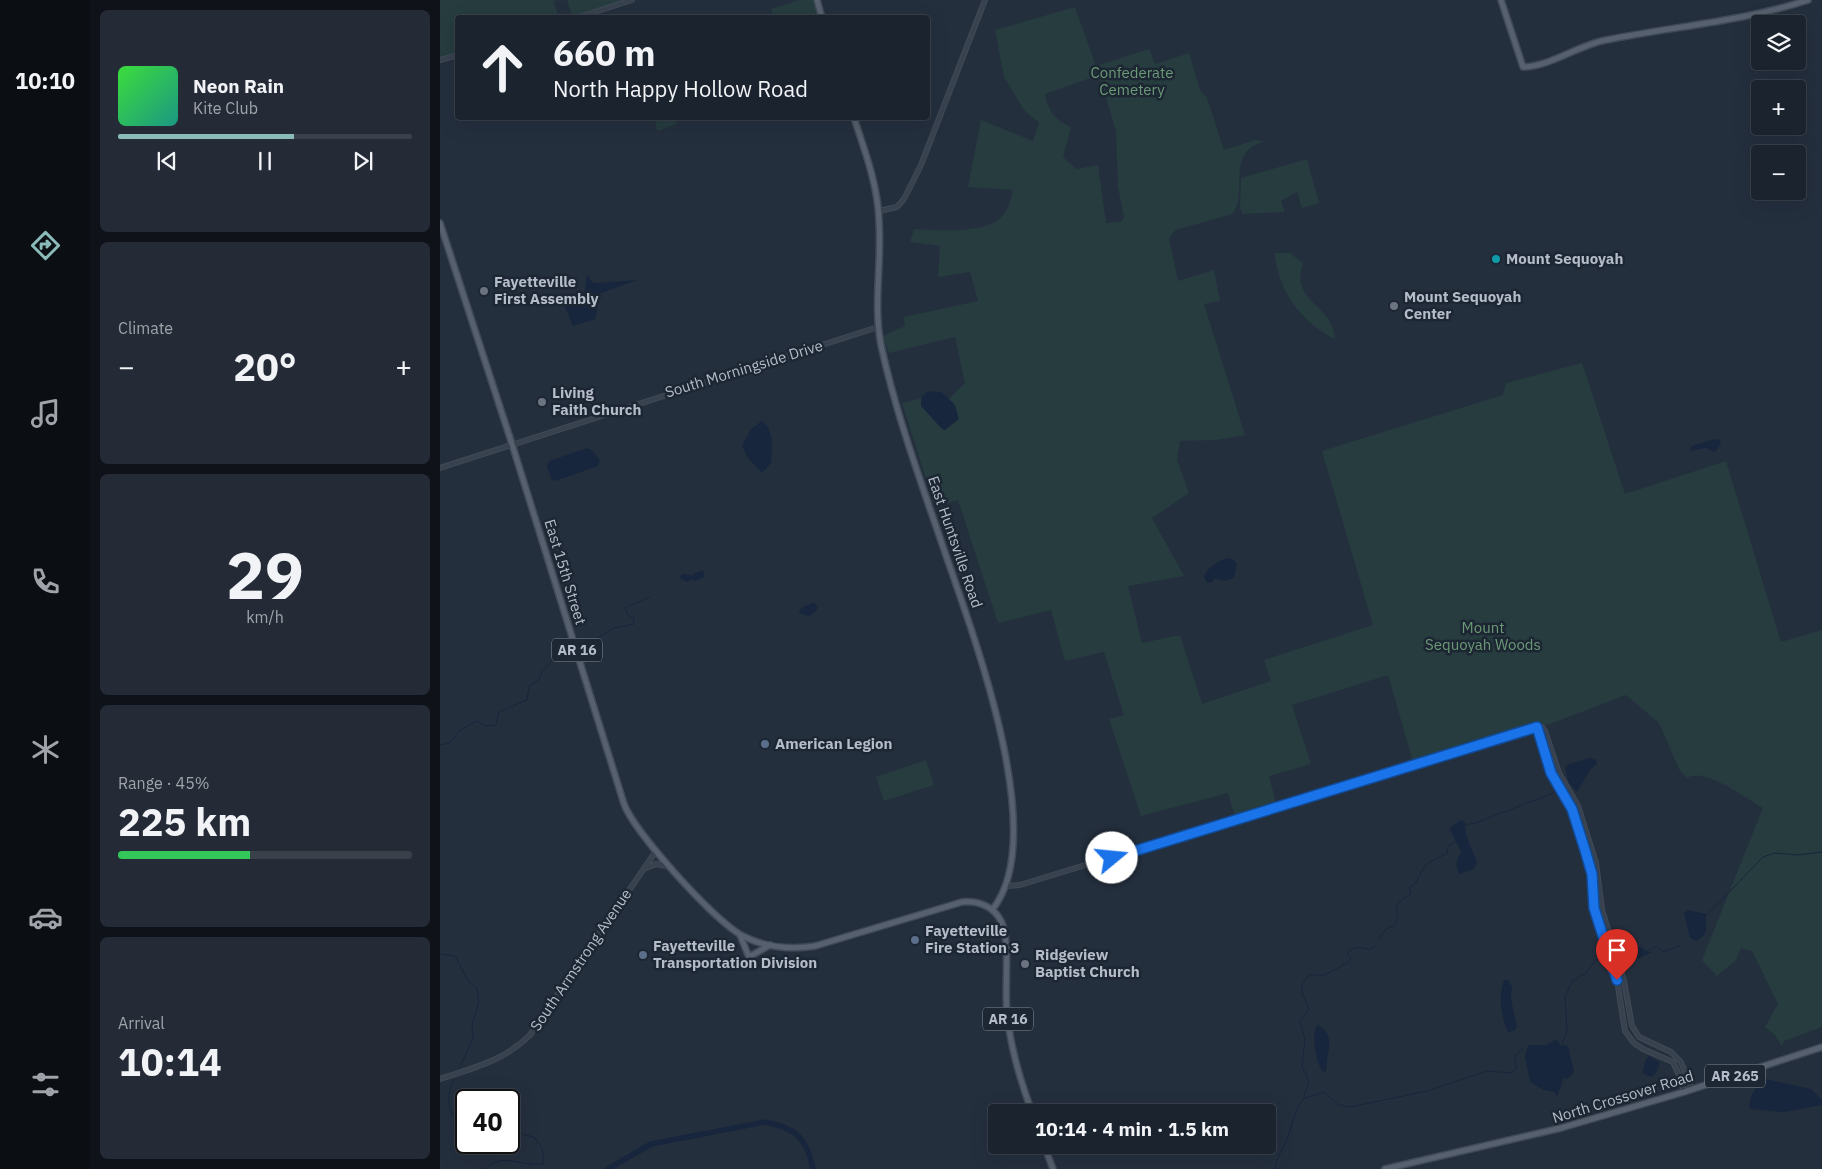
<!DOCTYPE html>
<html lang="en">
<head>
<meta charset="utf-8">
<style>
	:root { --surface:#1b232e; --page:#242b36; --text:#f1f3f6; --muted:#a0a4aa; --line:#39404a; --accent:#8bbbb9 }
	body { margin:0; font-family:"IBM Plex Sans",sans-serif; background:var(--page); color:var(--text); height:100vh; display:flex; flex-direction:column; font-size:19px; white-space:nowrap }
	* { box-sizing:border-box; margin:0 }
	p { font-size:16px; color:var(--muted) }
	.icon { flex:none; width:28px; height:28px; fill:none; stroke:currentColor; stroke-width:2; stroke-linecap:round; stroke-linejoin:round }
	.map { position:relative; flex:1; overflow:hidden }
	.side { display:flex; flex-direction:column; gap:10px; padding:10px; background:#0f1319; width:350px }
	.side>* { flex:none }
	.banner { position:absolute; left:15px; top:15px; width:475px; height:105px; border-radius:5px; box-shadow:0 5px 20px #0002,0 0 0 1px var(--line); background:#1b232e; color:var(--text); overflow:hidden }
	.fabs { position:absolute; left:1311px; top:15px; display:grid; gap:10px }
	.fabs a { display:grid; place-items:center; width:55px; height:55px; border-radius:5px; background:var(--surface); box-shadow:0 5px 20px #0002,0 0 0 1px var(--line); font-size:25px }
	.speed { position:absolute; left:15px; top:1089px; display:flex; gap:10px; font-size:25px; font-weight:700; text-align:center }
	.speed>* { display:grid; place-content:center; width:65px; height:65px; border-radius:50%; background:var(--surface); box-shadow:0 5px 20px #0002,0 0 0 1px var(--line); line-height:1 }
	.speed .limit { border:2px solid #111; border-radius:8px; background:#fff; color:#111 }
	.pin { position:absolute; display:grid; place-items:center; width:42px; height:42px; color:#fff; margin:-51px -21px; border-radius:50% 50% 50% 0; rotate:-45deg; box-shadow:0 0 5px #0007 }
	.pin .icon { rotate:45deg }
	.me { position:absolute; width:55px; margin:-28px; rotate:73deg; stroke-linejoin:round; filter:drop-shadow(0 0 4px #0008) }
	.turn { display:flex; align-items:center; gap:18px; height:105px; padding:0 15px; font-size:22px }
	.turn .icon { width:65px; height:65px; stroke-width:2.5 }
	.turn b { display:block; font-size:35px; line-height:42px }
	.big { font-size:38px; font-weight:800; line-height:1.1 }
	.side .widget { flex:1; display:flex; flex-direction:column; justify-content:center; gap:8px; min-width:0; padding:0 18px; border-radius:8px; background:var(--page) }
	.side .dial { align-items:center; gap:0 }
	.dial b { font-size:65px; line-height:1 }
	.song { display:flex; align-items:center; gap:15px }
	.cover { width:60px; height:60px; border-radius:8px; background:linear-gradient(135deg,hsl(120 70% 55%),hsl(170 70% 35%)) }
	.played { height:5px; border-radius:2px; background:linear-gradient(90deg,var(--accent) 60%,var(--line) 60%) }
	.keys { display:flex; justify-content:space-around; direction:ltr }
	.heat { display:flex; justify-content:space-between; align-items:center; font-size:28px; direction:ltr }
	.charge { height:8px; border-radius:4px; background:linear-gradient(90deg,#34c759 45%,var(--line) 0) }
	.trip { position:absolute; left:548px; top:1104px; width:288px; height:50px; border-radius:5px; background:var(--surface); box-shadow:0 5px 20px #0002,0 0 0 1px var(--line); font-weight:800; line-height:50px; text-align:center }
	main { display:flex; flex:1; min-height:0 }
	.tab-bar { display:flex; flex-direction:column; width:90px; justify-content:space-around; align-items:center; background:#0b0e12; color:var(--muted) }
	.tab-bar .icon { width:35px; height:35px }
	.tab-bar .active { color:var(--accent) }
	.tab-bar b { font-size:22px; color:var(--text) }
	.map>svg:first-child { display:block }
</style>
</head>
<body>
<main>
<nav class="tab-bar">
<b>10:10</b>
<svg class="icon active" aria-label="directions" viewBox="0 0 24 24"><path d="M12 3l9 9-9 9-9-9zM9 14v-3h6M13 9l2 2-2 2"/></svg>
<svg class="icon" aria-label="music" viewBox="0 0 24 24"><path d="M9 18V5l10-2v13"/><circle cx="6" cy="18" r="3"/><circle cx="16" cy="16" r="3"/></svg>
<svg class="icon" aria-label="phone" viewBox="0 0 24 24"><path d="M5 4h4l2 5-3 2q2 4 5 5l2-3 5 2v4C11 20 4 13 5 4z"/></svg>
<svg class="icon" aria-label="climate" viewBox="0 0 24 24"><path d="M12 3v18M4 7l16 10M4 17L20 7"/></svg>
<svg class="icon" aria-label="car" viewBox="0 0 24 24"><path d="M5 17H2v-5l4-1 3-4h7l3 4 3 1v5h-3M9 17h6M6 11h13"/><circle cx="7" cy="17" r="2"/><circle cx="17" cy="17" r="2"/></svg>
<svg class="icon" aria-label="filters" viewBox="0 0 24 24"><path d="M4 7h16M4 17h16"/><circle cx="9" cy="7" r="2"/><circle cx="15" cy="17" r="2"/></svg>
</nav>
<section class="side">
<div class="widget">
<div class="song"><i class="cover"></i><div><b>Neon Rain</b><p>Kite Club</p></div></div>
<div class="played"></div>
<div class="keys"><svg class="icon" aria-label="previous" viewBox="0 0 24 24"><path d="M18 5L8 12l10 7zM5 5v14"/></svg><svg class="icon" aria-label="pause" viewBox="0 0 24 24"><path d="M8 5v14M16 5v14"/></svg><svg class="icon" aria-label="next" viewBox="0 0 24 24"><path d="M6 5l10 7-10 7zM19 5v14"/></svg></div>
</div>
<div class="widget"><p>Climate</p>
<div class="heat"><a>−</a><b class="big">20°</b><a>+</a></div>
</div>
<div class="widget dial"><b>29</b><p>km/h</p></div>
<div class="widget"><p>Range · 45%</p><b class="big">225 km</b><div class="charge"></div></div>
<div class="widget"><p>Arrival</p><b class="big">10:14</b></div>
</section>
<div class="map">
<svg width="1382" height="1169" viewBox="0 0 1382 1169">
	<rect width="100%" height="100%" fill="#242f3e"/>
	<g fill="#263c3f" fill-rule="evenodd">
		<path d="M 0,0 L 117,0 L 113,1 L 119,17 L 18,18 L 17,55 L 0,60 Z"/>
		<path d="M 127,0 L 192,0 L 136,18 L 132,17 Z"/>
		<path d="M 359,0 L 377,0 L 382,17 L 334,17 L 331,9 Z"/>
		<path d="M 635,7 L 656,66 L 709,49 L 715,64 L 749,53 L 760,90 L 767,98 L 784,150 L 815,140 L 824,141 C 819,143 813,146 809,149 C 791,166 807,196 792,214 L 736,230 L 729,238 L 738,281 L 774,270 L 780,301 L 764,304 L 805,435 L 776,440 L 740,441 L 737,460 L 749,493 L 712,518 L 744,576 L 688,586 L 702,643 L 740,635 L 762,704 L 831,681 L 824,660 L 933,625 L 882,451 L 1063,395 L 1066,383 L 1142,363 L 1185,494 L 1286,461 L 1341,642 L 1382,630 L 1382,1027 L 1344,1041 L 1342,1046 L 1334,1034 L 1325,1027 L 1338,1004 L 1312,951 L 1301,948 L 1296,960 L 1277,976 L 1262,960 L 1323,808 C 1307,799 1264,766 1247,778 L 1239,769 L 1219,723 L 1186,695 L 1102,727 L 974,765 L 948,675 L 852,705 L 871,764 L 829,776 L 837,807 L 796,820 L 788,793 L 701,816 L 669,719 L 684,715 L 664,652 L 625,661 L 611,610 L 558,623 L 518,500 L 495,507 L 462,403 L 481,398 L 487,391 L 501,392 L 509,399 L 525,383 L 515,337 L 449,353 L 443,336 L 465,326 L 464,317 L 538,301 L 530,272 L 498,277 L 500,246 L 470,242 L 474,229 C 496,230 548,235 563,215 C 569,208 571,199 573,190 L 528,187 L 541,120 L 593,141 L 599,123 L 584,110 L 564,77 L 555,30 ZM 659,75 L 676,131 L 678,186 L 684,218 L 682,221 L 666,223 L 658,165 L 636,169 L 623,157 L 631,127 C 615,120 609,112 605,94 Z"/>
		<path d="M 215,118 L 236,118 L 237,124 L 217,131 Z"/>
		<path d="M 867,159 L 879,203 L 862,208 L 857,192 L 841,201 L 845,212 L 803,214 L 800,208 L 801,178 Z"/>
		<path d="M 835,253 L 850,253 L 863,263 C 849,303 893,303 895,339 C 862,323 837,290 835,253 Z"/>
		<path d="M 486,760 L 494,785 L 444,801 L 436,777 Z"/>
	</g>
	<g fill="#17263c">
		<path d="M 147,274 L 152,282 L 157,283 L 197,280 L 159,294 C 155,302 159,311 155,319 L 133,326 L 124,305 L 125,302 L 137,297 L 145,291 Z"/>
		<path d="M 487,391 L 501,392 L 505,395 L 515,405 L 519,419 L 505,430 L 502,429 L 481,406 L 481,398 Z"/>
		<path d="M 322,421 C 335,430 332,450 331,463 L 322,473 L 308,458 L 302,446 L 311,429 Z"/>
		<path d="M 1275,439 L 1280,440 L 1281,443 L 1275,452 L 1266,448 L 1250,451 L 1251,446 Z"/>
		<path d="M 147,448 L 152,450 L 160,461 L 158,466 L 115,481 L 112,480 L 107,467 L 109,461 Z"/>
		<path d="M 790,558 L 797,563 L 794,578 L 784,581 L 775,578 L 771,583 L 766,582 L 764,576 C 769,566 779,560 790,558 Z"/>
		<path d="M 263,570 L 265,577 L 255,581 L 253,579 L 247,582 L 240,578 L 242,574 L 250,575 L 252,577 L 253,574 Z"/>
		<path d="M 374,602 L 378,607 L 375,612 L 369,616 L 359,613 L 361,608 Z"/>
		<path d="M 1150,758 L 1156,760 L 1157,764 L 1150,770 L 1137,792 L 1129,783 L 1125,768 L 1129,764 Z"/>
		<path d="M 1021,820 L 1025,822 L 1026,835 L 1037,862 L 1034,869 L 1019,874 L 1016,864 L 1021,851 L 1009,828 Z"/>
		<path d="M 1248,910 L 1266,914 C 1264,927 1272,932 1256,941 L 1250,938 L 1244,913 Z"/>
		<path d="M 1189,943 L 1204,949 L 1207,952 L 1212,952 L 1185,964 L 1180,948 Z"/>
		<path d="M 1064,980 L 1068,980 L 1072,987 L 1071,999 L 1077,1028 L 1074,1031 L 1068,1032 C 1061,1018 1058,995 1064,980 Z"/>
		<path d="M 878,1025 C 895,1035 888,1048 887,1063 C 886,1068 888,1070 884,1073 C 876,1065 870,1032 878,1025 Z"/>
		<path d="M 1117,1039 L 1120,1046 L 1126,1045 L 1129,1048 C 1129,1057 1133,1063 1134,1072 L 1127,1079 L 1124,1077 L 1117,1097 L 1114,1092 L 1104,1090 L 1090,1082 L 1085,1056 L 1088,1045 L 1106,1045 Z"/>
		<path d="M 1209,1056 L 1220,1063 L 1216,1073 L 1211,1077 L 1202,1073 L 1206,1059 Z"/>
		<path d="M 1325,1079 L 1371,1089 L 1382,1100 L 1382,1105 L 1344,1112 L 1310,1109 C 1307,1099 1317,1084 1325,1079 Z"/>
	</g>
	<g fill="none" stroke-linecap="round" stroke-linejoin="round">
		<g stroke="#17263c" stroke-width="1">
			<path d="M 138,649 L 174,628 L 194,624 L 194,619 L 187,614 L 185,608 L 210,597"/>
			<path d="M 0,745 L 10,743 L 20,730 L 37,721 L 46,726 L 56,725 L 59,712 L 87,700 L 89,686 L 99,680 L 102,672 L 120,653 L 130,651"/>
			<path d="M 1024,825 L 1035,823 L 1114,793"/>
			<path d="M 1265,917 L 1323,857 L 1335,853 L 1358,855 L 1382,852"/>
			<path d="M 938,940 L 946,929 L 955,925 L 958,915 L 956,907 L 962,899 L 971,894 L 969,888 L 975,884 L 985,865 L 1007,853 L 1008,846 L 1016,841"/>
			<path d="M 1206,952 L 1217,946 L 1223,952 L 1239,946"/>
			<path d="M 0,954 L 15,956 L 28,981 L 37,988 L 39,1001 L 32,1025 L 33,1039 L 17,1073"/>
			<path d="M 1121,1047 L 1127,1032 L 1125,997 L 1132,981 L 1146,973 L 1156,960 L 1165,958"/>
			<path d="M 15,1076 C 5,1097 6,1115 26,1128"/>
			<path d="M 864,1096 L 869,1082 L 862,1066 L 865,1039 L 860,1022 L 869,1009 C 864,995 856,990 869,975 L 885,975 L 909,962 L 911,959 L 907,954 C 914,944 921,948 930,950 L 935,945"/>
			<path d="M 46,1169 C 63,1150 83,1169 104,1163 L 102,1148 L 94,1137 L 73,1132 L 69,1127"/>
			<path d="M 835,1169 C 836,1157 843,1150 847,1139 C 853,1124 854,1110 864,1098 L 884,1092 L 899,1105 L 910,1107 L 987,1091 L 1047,1071 L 1071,1073 L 1076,1069 L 1075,1056 L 1083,1048"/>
		</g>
		<path stroke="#17263c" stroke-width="5.5" d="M 168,1169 L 211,1144 L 325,1122 C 356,1128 367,1138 373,1169"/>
		<defs>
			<g id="minor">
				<path d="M 136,18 L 192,0"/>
				<path d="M 0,60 L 18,55"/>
				<path d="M 439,211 L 457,207 L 464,199 L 481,165 L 545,0"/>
				<path d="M 0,468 L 438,327"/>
				<path d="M 1097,727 L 1102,727 L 1105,731 L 1119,773 L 1138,806 L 1156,863 L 1162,910 L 1184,981 L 1192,1026 L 1199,1037 L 1231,1052 L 1241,1062 L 1252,1090"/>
				<path d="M 1097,727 L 1111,773 L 1132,809 L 1150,865 L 1154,908 L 1177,980 L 1185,1031 L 1194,1043 L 1203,1049 L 1233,1062 L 1240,1077 L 1244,1092"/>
				<path d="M 206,868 L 216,864 L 227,866"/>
				<path d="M 567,886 L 580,885 L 1097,727"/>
				<path d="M 0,1079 C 33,1068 64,1061 90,1035 L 216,851"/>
			</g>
			<g id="major">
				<path d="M 377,0 L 382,18"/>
				<path d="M 1061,0 L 1083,67 C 1112,66 1138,45 1166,40 C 1235,26 1301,22 1368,0"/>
				<path d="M 414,118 C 425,151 438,186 439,221 C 442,263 433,304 441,345 C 455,410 478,474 500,538 C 528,622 613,835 552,910"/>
				<path d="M 0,223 L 72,444 L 184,804 C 195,833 273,919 301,935 C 323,947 350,950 375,946 L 522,902 C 538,901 553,906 561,921 C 571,940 564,989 567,1012 C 570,1047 580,1080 592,1112"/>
				<path d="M 300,935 L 309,957 L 330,945"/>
				<path d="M 604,1145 L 613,1169"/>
				<path d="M 945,1169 L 1121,1128 L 1244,1092 L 1382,1047"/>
			</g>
		</defs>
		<use href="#minor" stroke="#414a57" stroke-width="6"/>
		<use href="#major" stroke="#414a57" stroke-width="8"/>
		<use href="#minor" stroke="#38414e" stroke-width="4"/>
		<use href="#major" stroke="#56606e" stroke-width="5"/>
	</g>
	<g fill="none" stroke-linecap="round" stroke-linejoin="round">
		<defs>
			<path id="route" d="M 672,858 L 1097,727 L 1111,773 L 1132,809 L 1145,850 L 1152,874 L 1154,908 L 1177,980"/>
		</defs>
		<use href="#route" stroke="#114b97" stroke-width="12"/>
		<use href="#route" stroke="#1a73e8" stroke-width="9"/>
	</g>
	<circle fill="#0f9aa8" stroke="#1d2633" stroke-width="2" cx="1056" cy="259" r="5"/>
	<g fill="#6b7280" stroke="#1d2633" stroke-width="2">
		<circle cx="44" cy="291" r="5"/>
		<circle cx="954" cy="306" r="5"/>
		<circle cx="102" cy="402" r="5"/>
		<circle cx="585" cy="964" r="5"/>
	</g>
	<g fill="#5c6f8a" stroke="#1d2633" stroke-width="2">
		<circle cx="325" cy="744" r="5"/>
		<circle cx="475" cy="940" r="5"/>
		<circle cx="203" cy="955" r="5"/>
	</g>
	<g text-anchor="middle" stroke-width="5" stroke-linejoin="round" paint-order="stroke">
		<g fill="#1d2633" stroke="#878f9c" stroke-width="1">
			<rect x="112" y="638.5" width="50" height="23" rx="4"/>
			<rect x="543" y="1007.5" width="50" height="23" rx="4"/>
			<rect x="1265" y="1064.5" width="60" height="23" rx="4"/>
		</g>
		<g font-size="14" font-weight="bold" fill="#b4bcc9">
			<text x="137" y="655">AR 16</text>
			<text x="568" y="1024">AR 16</text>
			<text x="1295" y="1081">AR 265</text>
		</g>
		<g font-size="15" fill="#6b9a76" stroke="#1d2633">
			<text x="692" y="78">Confederate<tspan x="692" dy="17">Cemetery</tspan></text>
			<text x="1043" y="633">Mount<tspan x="1043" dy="17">Sequoyah Woods</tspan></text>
		</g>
		<g font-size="15" font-weight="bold" fill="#b4bcc9" stroke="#1d2633" text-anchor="start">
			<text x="1066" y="264">Mount Sequoyah</text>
			<text x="54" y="287">Fayetteville<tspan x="54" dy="17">First Assembly</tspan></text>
			<text x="964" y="302">Mount Sequoyah<tspan x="964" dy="17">Center</tspan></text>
			<text x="112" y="398">Living<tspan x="112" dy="17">Faith Church</tspan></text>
			<text x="335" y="749">American Legion</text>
			<text x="485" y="936">Fayetteville<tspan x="485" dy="17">Fire Station 3</tspan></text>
			<text x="213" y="951">Fayetteville<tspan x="213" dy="17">Transportation Division</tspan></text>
			<text x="595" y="960">Ridgeview<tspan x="595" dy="17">Baptist Church</tspan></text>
		</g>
		<g font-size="15" fill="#b4bcc9" stroke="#1d2633">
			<text transform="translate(304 369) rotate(-17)" y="5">South Morningside Drive</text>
			<text transform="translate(515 542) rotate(71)" y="5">East Huntsville Road</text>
			<text transform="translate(125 572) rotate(73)" y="5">East 15th Street</text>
			<text transform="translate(141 960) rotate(-56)" y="5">South Armstrong Avenue</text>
			<text transform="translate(1183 1097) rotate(-17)" y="5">North Crossover Road</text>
		</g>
	</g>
</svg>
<div class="fabs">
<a><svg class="icon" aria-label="layers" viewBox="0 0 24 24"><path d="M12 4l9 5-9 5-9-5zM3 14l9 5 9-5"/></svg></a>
<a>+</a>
<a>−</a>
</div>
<div class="speed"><div class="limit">40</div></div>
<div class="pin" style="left:1177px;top:980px;background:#d93025"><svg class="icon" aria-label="arrive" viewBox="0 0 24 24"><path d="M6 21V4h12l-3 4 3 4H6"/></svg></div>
<svg class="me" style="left:672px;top:858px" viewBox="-20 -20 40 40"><circle r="19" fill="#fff"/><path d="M0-13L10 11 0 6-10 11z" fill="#1a73e8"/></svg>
<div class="trip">10:14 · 4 min · 1.5 km</div>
<div class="banner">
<div class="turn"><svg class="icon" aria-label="ahead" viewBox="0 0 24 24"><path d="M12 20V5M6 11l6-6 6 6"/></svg><div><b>660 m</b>North Happy Hollow Road</div></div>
</div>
</div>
</main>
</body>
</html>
